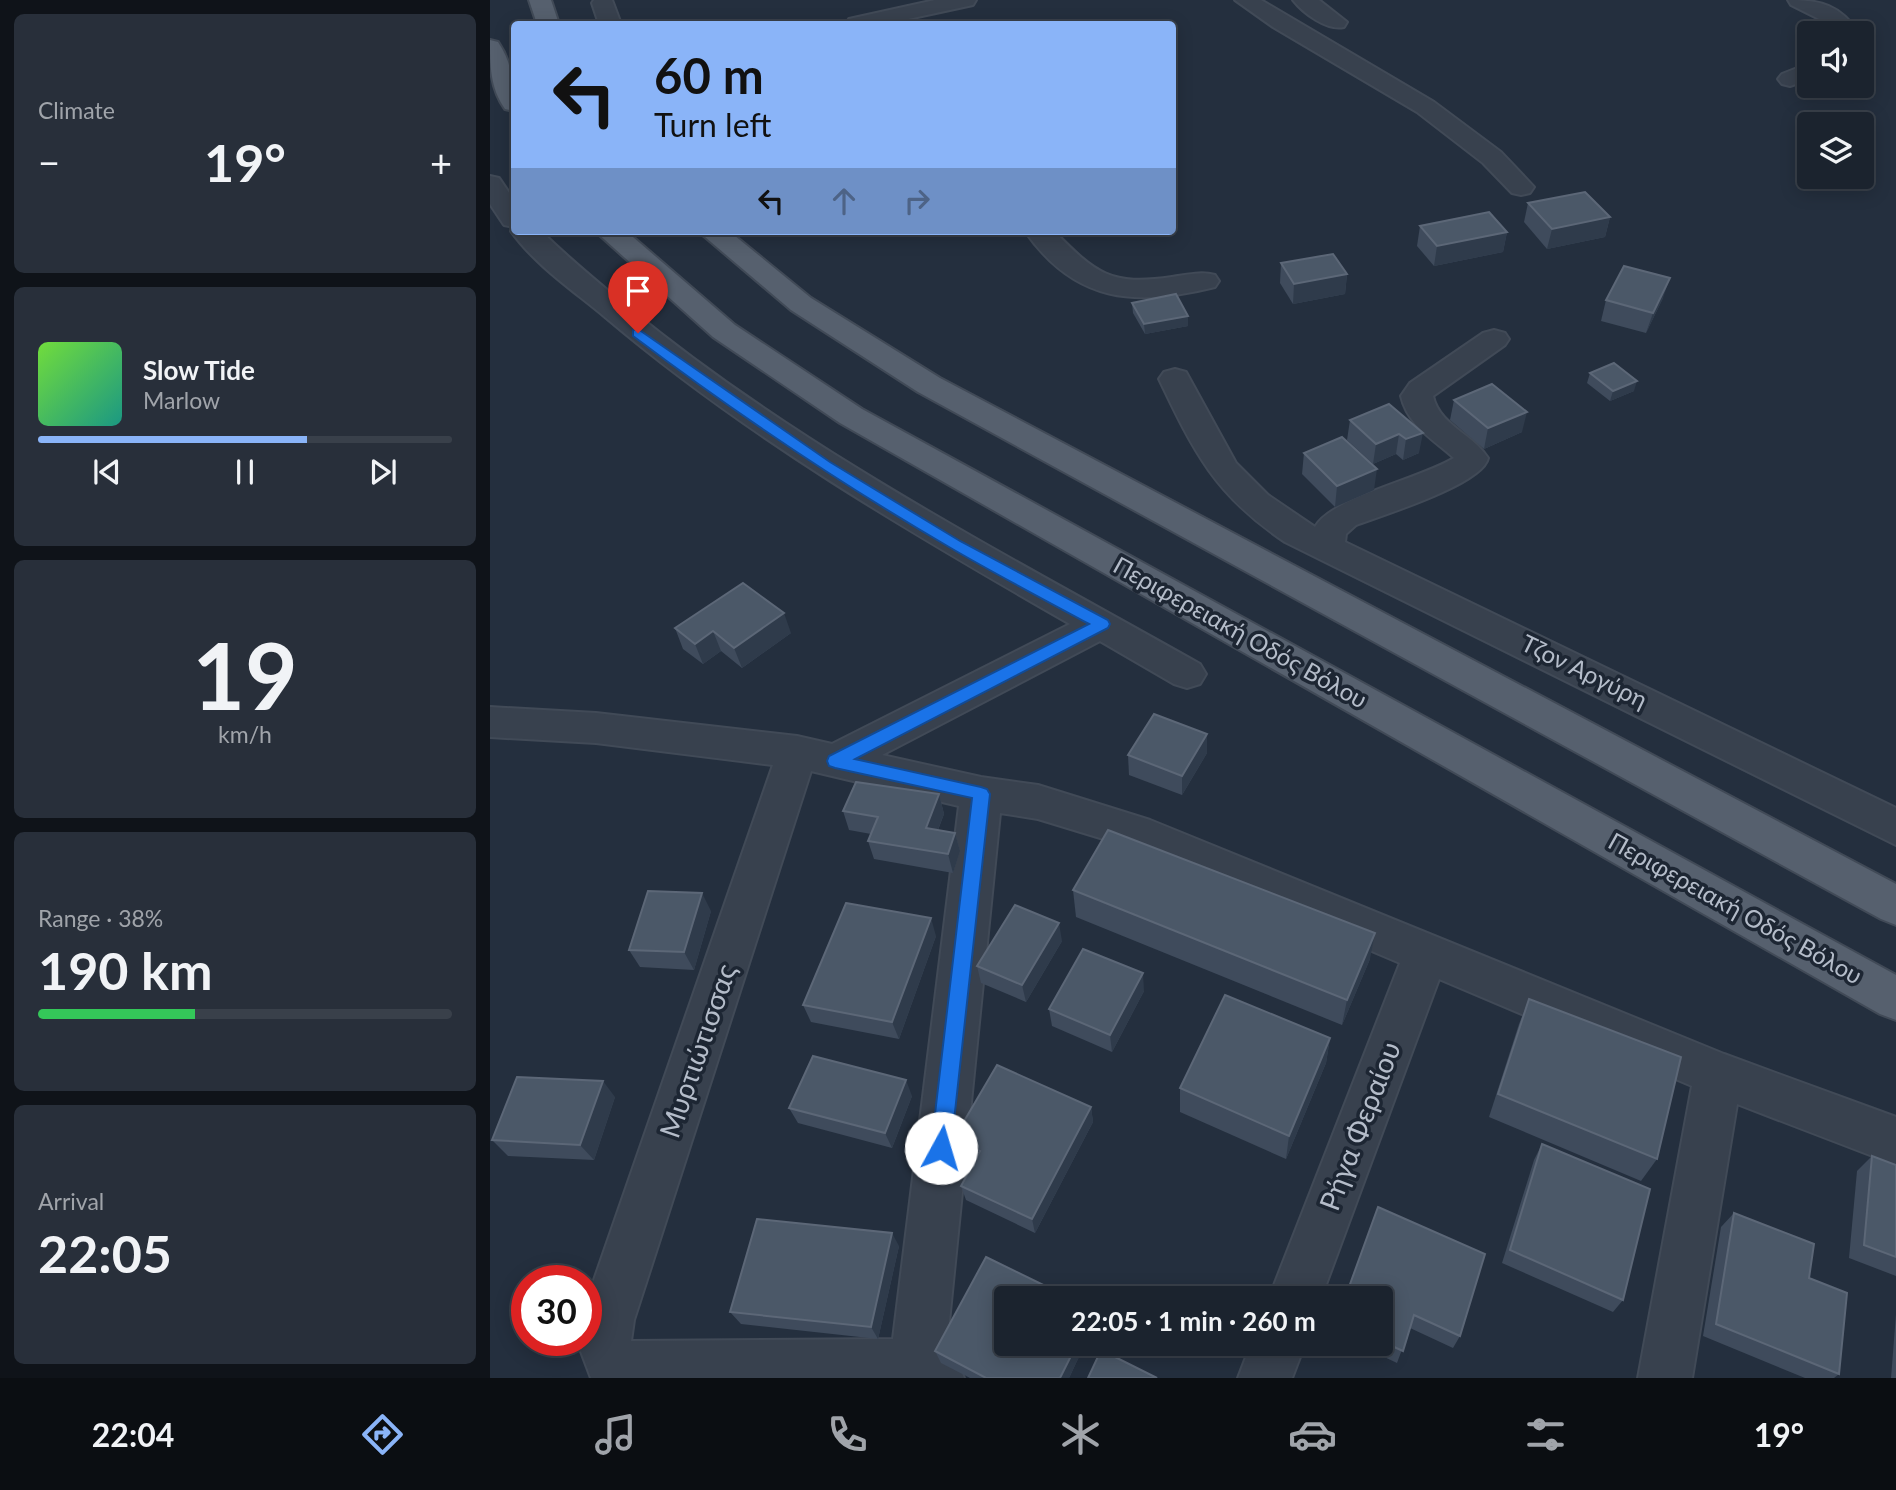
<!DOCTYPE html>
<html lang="en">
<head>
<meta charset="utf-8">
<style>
	:root { --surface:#1b232e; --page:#282f3a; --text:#f1f3f6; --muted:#a0a4aa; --line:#39404a; --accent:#8ab4f8 }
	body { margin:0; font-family:Lato,sans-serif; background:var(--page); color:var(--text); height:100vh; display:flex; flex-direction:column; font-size:26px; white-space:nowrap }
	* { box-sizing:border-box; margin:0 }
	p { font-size:23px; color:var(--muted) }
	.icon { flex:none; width:38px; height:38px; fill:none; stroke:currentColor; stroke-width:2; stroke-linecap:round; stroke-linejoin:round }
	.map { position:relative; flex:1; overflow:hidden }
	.details { display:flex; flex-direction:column; gap:14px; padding:14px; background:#0f1319; width:490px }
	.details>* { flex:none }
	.guide { position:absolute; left:21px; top:21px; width:665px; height:214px; border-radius:7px; box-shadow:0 4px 18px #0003,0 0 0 2px var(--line); background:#8ab4f8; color:#111; overflow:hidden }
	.fabs { position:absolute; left:1307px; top:21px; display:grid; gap:14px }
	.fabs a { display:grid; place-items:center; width:77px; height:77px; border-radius:7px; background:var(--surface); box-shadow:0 4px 18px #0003,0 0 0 2px var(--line); font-size:35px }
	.speed { position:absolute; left:21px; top:1265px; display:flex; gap:14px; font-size:35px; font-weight:700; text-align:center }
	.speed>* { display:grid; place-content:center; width:91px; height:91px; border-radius:50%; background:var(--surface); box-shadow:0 4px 18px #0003,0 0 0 2px var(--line); line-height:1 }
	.speed .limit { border:10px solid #d22; background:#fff; color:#111 }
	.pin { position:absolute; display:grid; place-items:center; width:60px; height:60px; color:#fff; margin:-72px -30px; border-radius:50% 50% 50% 0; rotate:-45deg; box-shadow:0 0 7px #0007 }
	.pin .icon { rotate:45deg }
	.me { position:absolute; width:77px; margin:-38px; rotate:6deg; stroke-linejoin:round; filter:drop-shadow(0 0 5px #0008) }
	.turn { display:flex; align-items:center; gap:24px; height:147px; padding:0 28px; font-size:32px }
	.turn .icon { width:91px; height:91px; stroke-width:2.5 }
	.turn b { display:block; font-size:49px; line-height:60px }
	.lanes { display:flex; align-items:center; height:66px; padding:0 28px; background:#0003; justify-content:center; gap:35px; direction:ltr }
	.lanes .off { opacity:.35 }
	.big { font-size:52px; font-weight:700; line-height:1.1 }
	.details .widget { flex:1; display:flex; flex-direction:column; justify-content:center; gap:10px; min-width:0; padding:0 24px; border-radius:10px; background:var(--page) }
	.details .dial { align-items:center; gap:0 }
	.dial b { font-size:91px; line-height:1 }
	.song { display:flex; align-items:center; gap:21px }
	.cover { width:84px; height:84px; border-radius:10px; background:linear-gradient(135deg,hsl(100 70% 55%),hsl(170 70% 35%)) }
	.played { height:7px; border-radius:4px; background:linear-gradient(90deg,var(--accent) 65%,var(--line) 65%) }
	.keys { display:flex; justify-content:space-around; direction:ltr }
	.heat { display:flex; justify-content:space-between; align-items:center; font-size:38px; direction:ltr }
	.charge { height:10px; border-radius:5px; background:linear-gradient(90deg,#34c759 38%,var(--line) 0) }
	.trip { position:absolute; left:504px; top:1286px; width:399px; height:70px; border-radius:7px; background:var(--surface); box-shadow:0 4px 18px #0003,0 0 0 2px var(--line); font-weight:700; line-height:70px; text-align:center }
	.tab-bar { display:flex; height:112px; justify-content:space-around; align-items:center; background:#0b0e12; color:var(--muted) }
	.tab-bar .icon { width:49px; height:49px }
	.tab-bar .selected { color:var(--accent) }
	.tab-bar b { font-size:32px; color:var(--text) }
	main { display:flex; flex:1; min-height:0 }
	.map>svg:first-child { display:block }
</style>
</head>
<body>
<main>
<section class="details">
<div class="widget"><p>Climate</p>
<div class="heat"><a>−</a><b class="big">19°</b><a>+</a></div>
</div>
<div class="widget">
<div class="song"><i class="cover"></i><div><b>Slow Tide</b><p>Marlow</p></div></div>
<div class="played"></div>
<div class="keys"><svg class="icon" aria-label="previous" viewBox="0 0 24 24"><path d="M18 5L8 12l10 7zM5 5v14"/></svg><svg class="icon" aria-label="pause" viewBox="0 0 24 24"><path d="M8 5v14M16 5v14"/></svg><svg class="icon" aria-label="next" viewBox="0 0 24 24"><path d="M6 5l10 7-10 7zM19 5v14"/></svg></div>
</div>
<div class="widget dial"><b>19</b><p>km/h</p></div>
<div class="widget"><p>Range · 38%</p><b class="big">190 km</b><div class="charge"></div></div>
<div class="widget"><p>Arrival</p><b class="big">22:05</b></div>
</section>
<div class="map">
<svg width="1406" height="1378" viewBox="0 0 1406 1378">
	<rect width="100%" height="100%" fill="#242f3e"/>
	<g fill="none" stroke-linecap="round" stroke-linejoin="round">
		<defs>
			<g id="minor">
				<path d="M 104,0 L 122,0 L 131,24 L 109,24 L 102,3 Z"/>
				<path d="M 445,0 L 486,0 L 483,5 L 395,24 L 356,24 L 359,19 Z"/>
				<path d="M 745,0 L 771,0 L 944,102 L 1011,152 L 1044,187 L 1040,193 L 1031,195 L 1022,193 L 993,163 L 927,112 L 783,27 Z"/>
				<path d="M 803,0 L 829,0 L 857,22 L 854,27 C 837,31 813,13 803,0 Z"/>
				<path d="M 1298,0 C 1331,0 1350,5 1369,33 L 1347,33 L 1335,22 L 1301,5 Z"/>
				<path d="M 1320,63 L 1320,79 L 1300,86 L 1292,84 L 1288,79 L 1292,74 Z"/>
				<path d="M 0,176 L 9,178 L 24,200 L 24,231 L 51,231 C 78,258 109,283 139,308 C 313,451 515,554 710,664 L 716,674 L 710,684 L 697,688 L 684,684 L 610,641 L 392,755 L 491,777 L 548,785 L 660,820 L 1234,1054 L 1406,1117 L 1406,1165 L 1247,1104 L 1202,1378 L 1148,1378 L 1202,1086 L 949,979 L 831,1298 L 779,1298 L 910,963 L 630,844 L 548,819 L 510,813 L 456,1352 L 466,1359 L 474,1378 L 101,1378 L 87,1341 L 96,1340 L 96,1303 L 283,765 L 106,743 L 0,737 L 0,707 L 106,713 L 307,736 L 342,744 L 580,624 C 418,531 258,438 115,317 C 84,291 45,265 21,231 L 24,227 L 14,225 L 0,204 ZM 321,771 L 469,806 L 403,1339 L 141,1341 L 144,1320 Z"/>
				<path d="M 535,231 L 564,231 C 606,274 621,286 682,277 C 697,275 711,271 725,275 L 729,281 L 725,287 C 646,307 585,303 535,231 Z"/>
				<path d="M 1004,330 L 1015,333 L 1019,339 L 1015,345 L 943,396 C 949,425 983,434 998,458 C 993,484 893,515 866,525 L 856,534 L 855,542 L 1406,808 L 1406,845 L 795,542 C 725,495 704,452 669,379 L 674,372 L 685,369 L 696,372 L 746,463 L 778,495 L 825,527 C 842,497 930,479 964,458 C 943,439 918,426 911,396 L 920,383 L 993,333 Z"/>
				<path d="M 761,1344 L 815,1344 L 802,1378 L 748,1378 Z"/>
			</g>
			<g id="primary">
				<path d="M 39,0 L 61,0 L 69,24 L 47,24 Z"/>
				<path d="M 0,40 L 8,42 C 23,64 24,86 24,111 L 15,109 C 0,88 0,65 0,40 Z"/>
				<path d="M 105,231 L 136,231 L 245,325 L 372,409 L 1406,975 L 1406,1020 L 1390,1014 L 350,423 L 223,337 Z"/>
				<path d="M 208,231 L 239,231 L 321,298 L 450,378 L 1406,884 L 1406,925 L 1391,919 L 428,392 L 301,310 Z"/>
			</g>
		</defs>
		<use href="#minor" stroke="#414a57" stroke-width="4"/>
		<use href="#primary" stroke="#414a57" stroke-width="4"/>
		<use href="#minor" fill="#38414e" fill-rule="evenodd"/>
		<use href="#primary" fill="#56606e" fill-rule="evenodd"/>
	</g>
	<g fill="#3f4b5c">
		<path d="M 1038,203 L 1120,217 L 1115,237 L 1057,249 L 1034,222 Z"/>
		<path d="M 930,226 L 1017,232 L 1013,252 L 944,266 L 927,246 Z"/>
		<path d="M 791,263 L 857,274 L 855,294 L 803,304 L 790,283 Z"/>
		<path d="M 1173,298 L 1156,333 L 1111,321 L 1116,300 Z"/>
		<path d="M 642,303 L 698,326 L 655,334 L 643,313 Z"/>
		<path d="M 1100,373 L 1144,391 L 1120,401 L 1097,383 Z"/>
		<path d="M 964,400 L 1032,432 L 994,449 L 960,420 Z"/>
		<path d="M 899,404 L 929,453 L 913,460 L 906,454 L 883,464 L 857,440 L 860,420 Z"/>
		<path d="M 814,453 L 884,490 L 845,507 L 812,474 Z"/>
		<path d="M 185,628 L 301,633 L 252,668 L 231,651 L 213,664 L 193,649 Z"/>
		<path d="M 717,753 L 692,795 L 639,775 L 638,755 Z"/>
		<path d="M 449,794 L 454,814 L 448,830 L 465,833 L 470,851 L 463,873 L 384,859 L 378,841 L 381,834 L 359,830 L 353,811 Z"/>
		<path d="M 583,890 L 880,959 L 852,1025 L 586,917 Z"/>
		<path d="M 221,911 L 204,970 L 150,967 L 139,950 Z"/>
		<path d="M 446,936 L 409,1039 L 321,1022 L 313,1005 Z"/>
		<path d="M 572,941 L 536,1002 L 491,983 L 487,966 Z"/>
		<path d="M 654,991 L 622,1052 L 562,1026 L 559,1009 Z"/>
		<path d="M 1039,999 L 1167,1159 L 1151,1181 L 999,1117 L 1029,1024 Z"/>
		<path d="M 840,1038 L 836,1063 L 796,1159 L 690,1112 L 690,1088 Z"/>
		<path d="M 422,1096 L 402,1148 L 308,1123 L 299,1108 Z"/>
		<path d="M 125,1097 L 104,1160 L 18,1156 L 2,1140 Z"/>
		<path d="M 601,1107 L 603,1122 L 545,1233 L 476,1200 L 471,1186 L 484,1162 L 469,1155 L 463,1140 Z"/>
		<path d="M 1052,1144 L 1133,1300 L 1123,1312 L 1012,1263 L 1044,1160 Z"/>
		<path d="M 1382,1156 L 1406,1165 L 1406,1276 L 1359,1258 L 1367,1171 Z"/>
		<path d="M 888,1207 L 970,1336 L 963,1348 L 920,1328 L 907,1363 L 867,1344 L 891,1344 L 891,1298 Z"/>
		<path d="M 1244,1213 L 1319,1278 L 1349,1374 L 1344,1378 L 1315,1378 L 1213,1336 L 1231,1227 Z"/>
		<path d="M 409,1246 L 388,1339 L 251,1324 L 240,1312 Z"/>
		<path d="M 1406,1314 L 1406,1378 L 1401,1378 Z"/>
		<path d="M 516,1344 L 595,1344 L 579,1378 L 480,1378 L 451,1363 L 445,1351 Z"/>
	</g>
	<g fill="#2f3b4b">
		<path d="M 1120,217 L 1115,237 L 1057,249 L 1062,229 Z"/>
		<path d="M 1017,232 L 1013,252 L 944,266 L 947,246 Z"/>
		<path d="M 857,274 L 855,294 L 803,304 L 804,284 Z"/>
		<path d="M 1180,278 L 1173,298 L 1156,333 L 1163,313 Z"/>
		<path d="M 698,316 L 698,326 L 655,334 L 654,324 Z"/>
		<path d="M 1147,381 L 1144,391 L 1120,401 L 1123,391 Z"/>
		<path d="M 1037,412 L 1032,432 L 994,449 L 998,428 Z"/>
		<path d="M 933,433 L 929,453 L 913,460 L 916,439 Z"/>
		<path d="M 909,434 L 906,454 L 883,464 L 886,444 Z"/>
		<path d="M 887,469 L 884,490 L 845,507 L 847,486 Z"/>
		<path d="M 294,613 L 301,633 L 252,668 L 244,648 Z"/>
		<path d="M 223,631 L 231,651 L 213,664 L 205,644 Z"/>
		<path d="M 717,734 L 717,753 L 692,795 L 692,776 Z"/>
		<path d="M 449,794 L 454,814 L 441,847 L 436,828 Z"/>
		<path d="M 465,833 L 470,851 L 463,873 L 458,854 Z"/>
		<path d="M 212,893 L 221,911 L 204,970 L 194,952 Z"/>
		<path d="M 441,918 L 446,936 L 409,1039 L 402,1022 Z"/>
		<path d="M 569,923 L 572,941 L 536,1002 L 532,985 Z"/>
		<path d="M 885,933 L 880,959 L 852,1025 L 857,1000 Z"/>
		<path d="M 653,973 L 654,991 L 622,1052 L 620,1035 Z"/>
		<path d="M 840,1038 L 836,1063 L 796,1159 L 799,1136 Z"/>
		<path d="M 416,1080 L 422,1096 L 402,1148 L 395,1133 Z"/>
		<path d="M 113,1081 L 125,1097 L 104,1160 L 90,1145 Z"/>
		<path d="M 601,1107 L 603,1122 L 545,1233 L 542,1219 Z"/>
		<path d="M 402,1233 L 409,1246 L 388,1339 L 381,1327 Z"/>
		<path d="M 587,1344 L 595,1344 L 579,1378 L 570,1378 Z"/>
	</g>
	<g fill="#4b5868" stroke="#5c6777" stroke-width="2">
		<path d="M 1095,192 L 1120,217 L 1062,229 L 1038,203 Z"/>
		<path d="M 999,212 L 1017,232 L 947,246 L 930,226 Z"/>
		<path d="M 843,254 L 857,274 L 804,284 L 791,263 Z"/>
		<path d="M 1134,266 L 1180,278 L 1163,313 L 1116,300 Z"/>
		<path d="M 686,294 L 698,316 L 654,324 L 642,303 Z"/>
		<path d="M 1124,363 L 1147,381 L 1123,391 L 1100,373 Z"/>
		<path d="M 1002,384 L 1037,412 L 998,428 L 964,400 Z"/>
		<path d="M 899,404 L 933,433 L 916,439 L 909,434 L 886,444 L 860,420 Z"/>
		<path d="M 852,437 L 887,469 L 847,486 L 814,453 Z"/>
		<path d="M 253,583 L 294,613 L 244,648 L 223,631 L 205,644 L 185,628 Z"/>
		<path d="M 664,714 L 717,734 L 692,776 L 638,755 Z"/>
		<path d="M 366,782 L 449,794 L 436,828 L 465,833 L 458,854 L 378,841 L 388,817 L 353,811 Z"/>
		<path d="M 618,830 L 885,933 L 857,1000 L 583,890 Z"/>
		<path d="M 158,891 L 212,893 L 194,952 L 139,950 Z"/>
		<path d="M 356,903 L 441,918 L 402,1022 L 313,1005 Z"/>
		<path d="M 525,905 L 569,923 L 532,985 L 487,966 Z"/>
		<path d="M 593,949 L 653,973 L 620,1035 L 559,1009 Z"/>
		<path d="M 735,995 L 840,1038 L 799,1136 L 690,1088 Z"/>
		<path d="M 1039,999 L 1191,1057 L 1167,1159 L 1008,1094 Z"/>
		<path d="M 323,1056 L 416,1080 L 395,1133 L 299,1108 Z"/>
		<path d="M 507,1065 L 601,1107 L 542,1219 L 471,1186 L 490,1151 L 463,1140 Z"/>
		<path d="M 27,1077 L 113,1081 L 90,1145 L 2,1140 Z"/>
		<path d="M 1052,1144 L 1160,1189 L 1133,1300 L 1020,1250 Z"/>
		<path d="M 1382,1156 L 1406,1165 L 1406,1257 L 1374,1245 Z"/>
		<path d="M 888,1207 L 995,1254 L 970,1336 L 924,1315 L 913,1351 L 891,1341 L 891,1298 L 855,1298 Z"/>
		<path d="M 1244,1213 L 1324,1244 L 1319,1278 L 1357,1293 L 1349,1374 L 1226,1324 Z"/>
		<path d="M 267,1219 L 402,1233 L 381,1327 L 240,1312 Z"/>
		<path d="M 496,1257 L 580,1298 L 516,1298 L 516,1344 L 587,1344 L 570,1378 L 496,1378 L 445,1351 Z"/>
		<path d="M 611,1350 L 667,1378 L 598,1378 Z"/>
	</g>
	<path fill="#1a73e8" stroke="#114b97" stroke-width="2" d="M 148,329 L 340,462 L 470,541 L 618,620 L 620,624 L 618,628 L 365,759 L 491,787 L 497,789 L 500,794 L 461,1148 L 458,1155 L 451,1158 L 444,1155 L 441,1148 L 482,798 L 345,768 L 339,766 L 337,761 L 339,756 L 599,624 C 553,599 505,574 459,547 C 349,483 244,412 143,336 L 143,330 Z"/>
	<g text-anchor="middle" stroke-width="7" stroke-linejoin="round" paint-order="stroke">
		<g font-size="24" fill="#b4bcc9" stroke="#1d2633">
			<text transform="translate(750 633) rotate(29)" y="8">Περιφερειακή Οδός Βόλου</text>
			<text transform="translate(1094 672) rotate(26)" y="8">Τζον Αργύρη</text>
			<text transform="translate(1245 909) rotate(29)" y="8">Περιφερειακή Οδός Βόλου</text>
		</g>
		<g font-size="28" fill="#b4bcc9" stroke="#1d2633">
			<text transform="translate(208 1051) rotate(-71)" y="10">Μυρτιώτισσας</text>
			<text transform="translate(870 1126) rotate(-69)" y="10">Ρήγα Φεραίου</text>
		</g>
	</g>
</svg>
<div class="fabs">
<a><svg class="icon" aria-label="sound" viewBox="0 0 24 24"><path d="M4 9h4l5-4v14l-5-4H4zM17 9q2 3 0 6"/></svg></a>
<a><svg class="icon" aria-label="layers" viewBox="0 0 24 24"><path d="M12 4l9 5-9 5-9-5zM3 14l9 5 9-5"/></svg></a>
</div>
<div class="speed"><div class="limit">30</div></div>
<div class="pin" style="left:148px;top:333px;background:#d93025"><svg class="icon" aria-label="arrive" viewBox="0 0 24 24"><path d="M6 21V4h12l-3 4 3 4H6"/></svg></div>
<svg class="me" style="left:451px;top:1148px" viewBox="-20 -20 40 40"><circle r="19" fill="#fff"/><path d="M0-13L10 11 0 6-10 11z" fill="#1a73e8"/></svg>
<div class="trip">22:05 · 1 min · 260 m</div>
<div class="guide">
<div class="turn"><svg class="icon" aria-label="left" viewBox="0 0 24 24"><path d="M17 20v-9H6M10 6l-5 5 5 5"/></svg><div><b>60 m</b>Turn left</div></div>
<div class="lanes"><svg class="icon" aria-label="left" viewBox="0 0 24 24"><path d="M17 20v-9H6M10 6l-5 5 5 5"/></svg><svg class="icon off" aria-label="ahead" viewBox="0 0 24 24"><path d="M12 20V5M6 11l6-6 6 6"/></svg><svg class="icon off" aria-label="right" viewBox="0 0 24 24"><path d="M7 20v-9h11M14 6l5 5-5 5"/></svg></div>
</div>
</div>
</main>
<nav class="tab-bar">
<b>22:04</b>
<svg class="icon selected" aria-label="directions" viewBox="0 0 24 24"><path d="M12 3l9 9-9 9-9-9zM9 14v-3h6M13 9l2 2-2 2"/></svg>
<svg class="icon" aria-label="music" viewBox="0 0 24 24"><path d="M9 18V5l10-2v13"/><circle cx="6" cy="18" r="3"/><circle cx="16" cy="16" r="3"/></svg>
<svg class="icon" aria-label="phone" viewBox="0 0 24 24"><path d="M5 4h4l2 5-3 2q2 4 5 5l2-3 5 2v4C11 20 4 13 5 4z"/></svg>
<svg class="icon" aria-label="climate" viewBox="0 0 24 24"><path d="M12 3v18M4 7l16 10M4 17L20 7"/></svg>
<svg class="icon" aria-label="car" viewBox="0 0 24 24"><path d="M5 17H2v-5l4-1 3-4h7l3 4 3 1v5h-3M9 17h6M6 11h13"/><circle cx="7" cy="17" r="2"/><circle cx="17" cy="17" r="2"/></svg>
<svg class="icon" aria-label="filters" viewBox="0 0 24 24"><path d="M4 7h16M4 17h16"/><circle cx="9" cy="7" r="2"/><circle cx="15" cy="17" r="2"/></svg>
<b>19°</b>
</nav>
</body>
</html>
